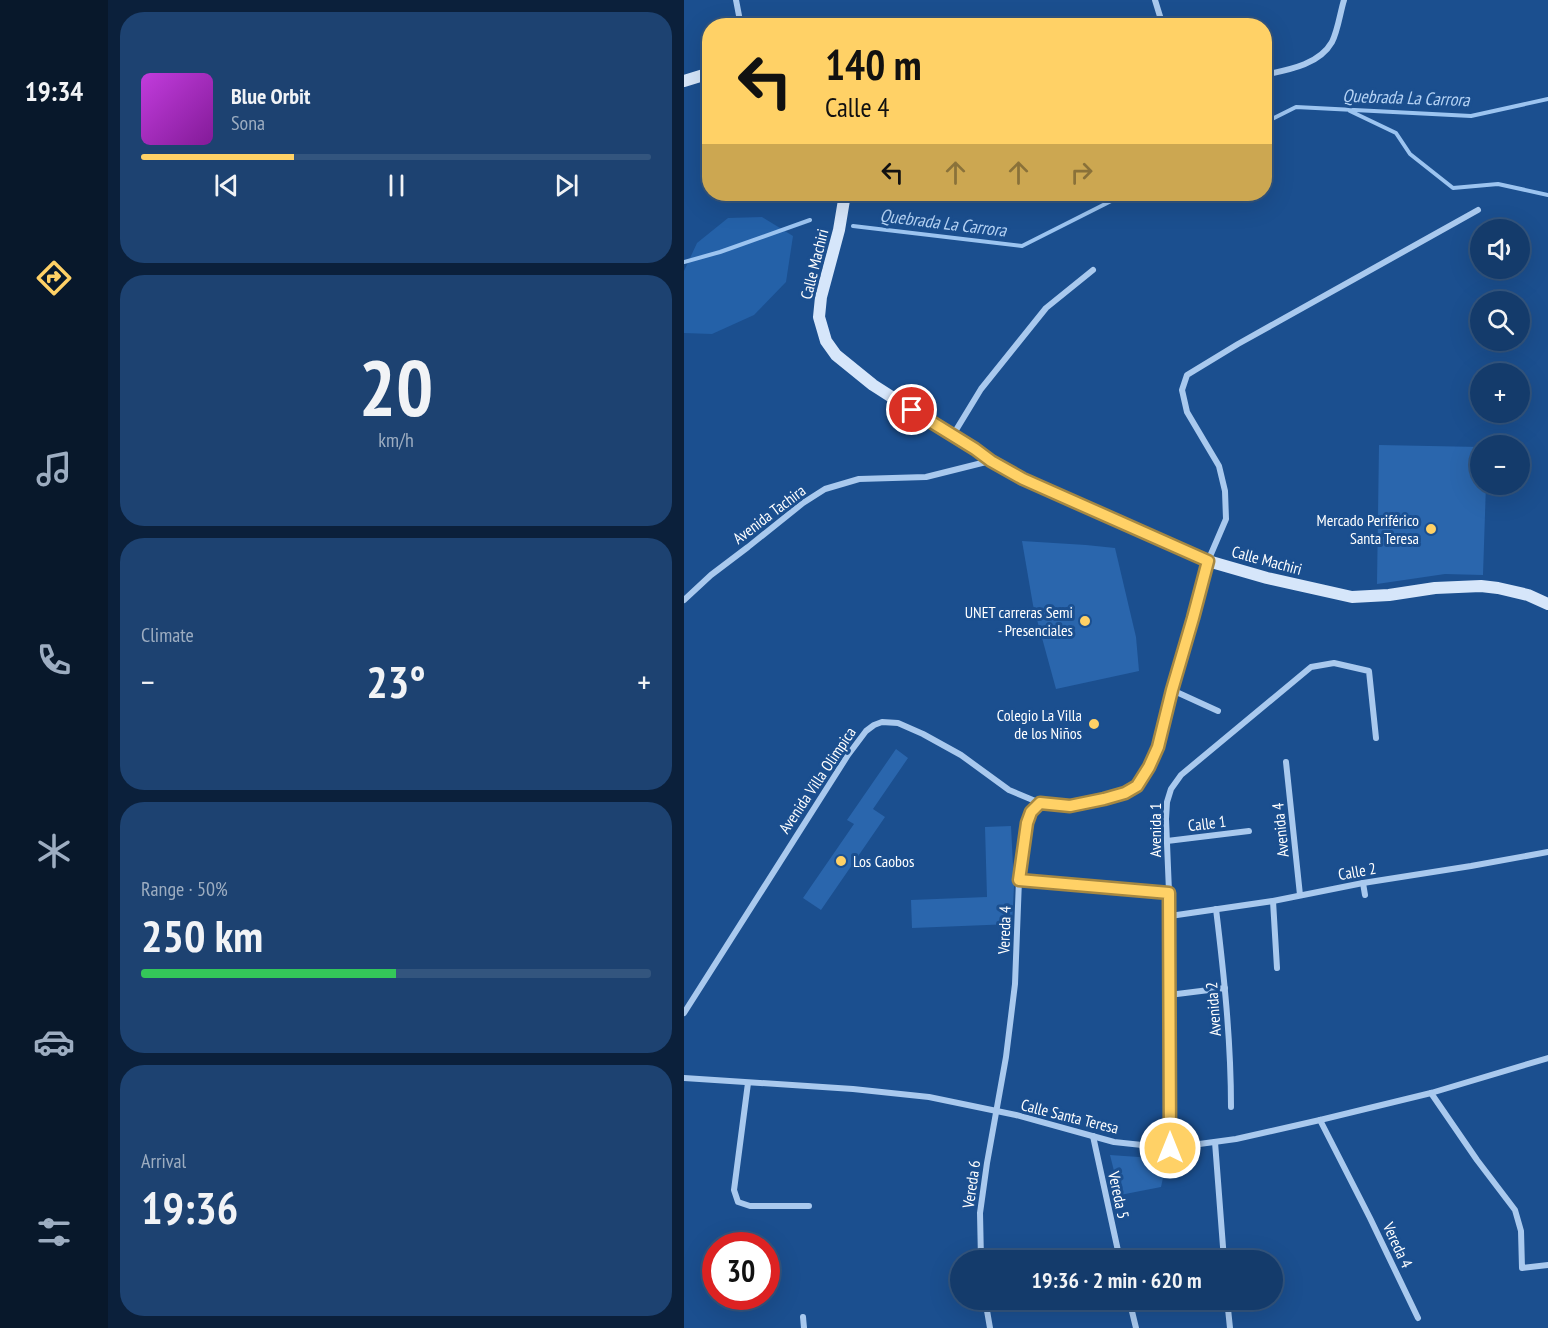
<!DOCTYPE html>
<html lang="en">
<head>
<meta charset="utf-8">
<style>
	:root { --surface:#143b6b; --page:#1d4271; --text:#f1f3f6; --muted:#9dadc1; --line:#33557e; --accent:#ffd166 }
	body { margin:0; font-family:"PT Sans Narrow",sans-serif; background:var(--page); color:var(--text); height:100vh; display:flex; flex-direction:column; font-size:22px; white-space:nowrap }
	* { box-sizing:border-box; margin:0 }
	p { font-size:20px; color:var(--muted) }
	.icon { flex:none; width:33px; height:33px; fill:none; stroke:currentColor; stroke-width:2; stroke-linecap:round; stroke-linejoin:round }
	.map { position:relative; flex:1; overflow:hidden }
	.drawer { display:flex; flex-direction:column; gap:12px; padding:12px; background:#0b203b; width:576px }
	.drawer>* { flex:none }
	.guide { position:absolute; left:18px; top:18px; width:570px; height:183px; border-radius:24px; box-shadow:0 6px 24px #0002,0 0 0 2px var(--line); background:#ffd166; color:#111; overflow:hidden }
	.tools { position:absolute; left:786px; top:219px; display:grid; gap:12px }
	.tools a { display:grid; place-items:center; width:60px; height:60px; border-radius:50%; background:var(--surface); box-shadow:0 6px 24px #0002,0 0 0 2px var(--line); font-size:30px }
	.speed { position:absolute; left:18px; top:1232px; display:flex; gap:12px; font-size:30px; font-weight:700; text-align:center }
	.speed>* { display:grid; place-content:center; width:78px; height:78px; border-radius:50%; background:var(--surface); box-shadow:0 6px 24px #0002,0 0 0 2px var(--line); line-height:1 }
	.speed .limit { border:9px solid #d22; background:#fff; color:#111 }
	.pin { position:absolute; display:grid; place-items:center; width:51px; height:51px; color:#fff; margin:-26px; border:3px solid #fff; border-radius:50%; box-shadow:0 2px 6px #0007 }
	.me { position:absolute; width:66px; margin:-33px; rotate:0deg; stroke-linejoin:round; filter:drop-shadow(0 0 4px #0008) }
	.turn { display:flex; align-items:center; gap:21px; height:126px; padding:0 24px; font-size:27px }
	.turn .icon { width:78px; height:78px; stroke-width:2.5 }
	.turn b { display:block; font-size:42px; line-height:51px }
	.lanes { display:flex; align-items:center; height:57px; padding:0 24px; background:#0003; justify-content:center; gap:30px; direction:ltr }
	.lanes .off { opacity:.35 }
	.big { font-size:45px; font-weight:600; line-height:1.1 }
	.drawer .tile { flex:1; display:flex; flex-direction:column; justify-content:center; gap:9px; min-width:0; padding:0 21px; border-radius:24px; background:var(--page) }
	.drawer .dial { align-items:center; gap:0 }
	.dial b { font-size:78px; line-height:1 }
	.song { display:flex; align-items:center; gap:18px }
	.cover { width:72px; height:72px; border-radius:9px; background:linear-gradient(135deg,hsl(290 70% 55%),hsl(290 70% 35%)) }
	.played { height:6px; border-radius:3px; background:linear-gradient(90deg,var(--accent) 30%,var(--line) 30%) }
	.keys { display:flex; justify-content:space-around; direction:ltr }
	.heat { display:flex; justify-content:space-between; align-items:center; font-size:33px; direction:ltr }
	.charge { height:9px; border-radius:4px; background:linear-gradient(90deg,#34c759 50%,var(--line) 0) }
	.trip { position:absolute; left:266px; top:1250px; width:333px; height:60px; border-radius:30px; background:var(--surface); box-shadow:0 6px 24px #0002,0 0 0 2px var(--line); font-weight:600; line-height:60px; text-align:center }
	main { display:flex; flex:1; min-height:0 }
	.tab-bar { display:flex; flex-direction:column; width:108px; justify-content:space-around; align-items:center; background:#08182b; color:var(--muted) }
	.tab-bar .icon { width:42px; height:42px }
	.tab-bar .selected { color:var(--accent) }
	.tab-bar b { font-size:27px; color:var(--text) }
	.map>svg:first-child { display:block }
</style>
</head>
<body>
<main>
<nav class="tab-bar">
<b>19:34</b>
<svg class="icon selected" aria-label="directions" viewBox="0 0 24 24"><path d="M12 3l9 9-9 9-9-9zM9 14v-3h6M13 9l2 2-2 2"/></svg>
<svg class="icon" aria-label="music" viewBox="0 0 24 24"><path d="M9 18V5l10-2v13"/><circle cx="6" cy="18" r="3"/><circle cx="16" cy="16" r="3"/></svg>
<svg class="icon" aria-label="phone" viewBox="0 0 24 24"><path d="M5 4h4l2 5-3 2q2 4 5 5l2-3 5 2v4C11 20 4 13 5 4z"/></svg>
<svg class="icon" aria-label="climate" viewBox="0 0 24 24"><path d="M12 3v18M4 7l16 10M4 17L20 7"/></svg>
<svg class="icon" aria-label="car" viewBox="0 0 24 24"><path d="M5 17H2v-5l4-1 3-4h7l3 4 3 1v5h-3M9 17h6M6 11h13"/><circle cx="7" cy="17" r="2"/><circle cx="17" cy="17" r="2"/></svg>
<svg class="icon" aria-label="filters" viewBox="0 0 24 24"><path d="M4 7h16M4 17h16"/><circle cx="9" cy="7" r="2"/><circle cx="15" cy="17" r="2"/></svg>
</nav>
<section class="drawer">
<div class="tile">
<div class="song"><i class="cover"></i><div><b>Blue Orbit</b><p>Sona</p></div></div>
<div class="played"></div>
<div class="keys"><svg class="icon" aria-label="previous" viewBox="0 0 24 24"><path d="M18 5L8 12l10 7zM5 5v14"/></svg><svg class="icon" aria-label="pause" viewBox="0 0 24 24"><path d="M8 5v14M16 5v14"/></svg><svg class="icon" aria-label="next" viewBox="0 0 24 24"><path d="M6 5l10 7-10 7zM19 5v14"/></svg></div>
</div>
<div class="tile dial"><b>20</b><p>km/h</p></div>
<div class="tile"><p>Climate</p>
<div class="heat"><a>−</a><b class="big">23°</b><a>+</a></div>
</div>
<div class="tile"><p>Range · 50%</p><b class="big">250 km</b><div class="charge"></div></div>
<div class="tile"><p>Arrival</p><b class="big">19:36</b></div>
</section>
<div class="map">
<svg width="864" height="1328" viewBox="0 0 864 1328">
	<rect width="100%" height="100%" fill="#1b4f8f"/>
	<path fill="#2461a8" d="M 78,217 L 109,236 L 102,282 L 70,315 L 28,334 L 0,333 L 0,271 L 13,243 L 44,218 Z"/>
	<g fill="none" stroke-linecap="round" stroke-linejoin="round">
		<g stroke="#9cc4f0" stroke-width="4">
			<path d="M 666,111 L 712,133 L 726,154 L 769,188 L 814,184 L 864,195"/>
			<path d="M 580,123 L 612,107 L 787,116 L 864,99"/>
			<path d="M 169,226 L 338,246 L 441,194"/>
			<path d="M 0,262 L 36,252 L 126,220"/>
		</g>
	</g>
	<g fill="#2a66ad">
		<path d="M 695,445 L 796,447 L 796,484 L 802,484 L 799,575 L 761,574 L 693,584 Z"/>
		<path d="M 338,541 L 402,545 L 431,548 L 452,637 L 455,671 L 372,689 L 349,605 Z"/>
		<path d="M 212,749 L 224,758 L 189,809 L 201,817 L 137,910 L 119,898 L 170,824 L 163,820 Z"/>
		<path d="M 327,826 L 330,886 L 328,924 L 228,928 L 227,900 L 303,897 L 301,827 Z"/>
		<path d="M 426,1155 L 483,1159 L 477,1187 L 436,1195 Z"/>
	</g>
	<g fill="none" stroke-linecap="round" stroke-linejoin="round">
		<g stroke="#a9c9ee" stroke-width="6">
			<path d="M 52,0 L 57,26"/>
			<path d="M 471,0 L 479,26"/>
			<path d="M 580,75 C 604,70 635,65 648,42 C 654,30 656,13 660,0"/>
			<path d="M 278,194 C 301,198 327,202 349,194"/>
			<path d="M 269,435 L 297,389 L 362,308 L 409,270"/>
			<path d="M 0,600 L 27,575 L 64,547 L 119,503 L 141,489 L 175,479 L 242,477 L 306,461"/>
			<path d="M 488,690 L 534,711"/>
			<path d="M 602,762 L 616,895"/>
			<path d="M 483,841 L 565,831"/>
			<path d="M 335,880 L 485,893"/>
			<path d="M 679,883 L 681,895"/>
			<path d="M 589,901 L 593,968"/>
			<path d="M 532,909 C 540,975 547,1041 547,1107"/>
			<path d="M 486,916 L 589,901 L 679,883 L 787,866 L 864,852"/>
			<path d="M 485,995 L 541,988"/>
			<path d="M 0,1013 L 164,755 L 182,731 L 190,725 L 198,722 L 214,723 L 239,734 L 277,755 L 325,790 L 356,803 L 386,806 L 421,799 L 440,793 L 453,786 L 465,767 L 474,747 L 488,690 L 509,618 L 524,561 L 542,519 L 541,491 L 535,466 L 503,412 L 498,390 L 503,375 L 554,344 L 794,210"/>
			<path d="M 0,1078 L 169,1089 L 245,1097 L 332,1115 L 430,1142 L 486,1148 L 552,1139 L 636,1120 L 747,1093 L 864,1058"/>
			<path d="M 64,1083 L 50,1190 L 54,1202 L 66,1206 L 125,1206"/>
			<path d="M 747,1093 L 793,1160 L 831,1210 L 837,1231 L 838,1268 L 864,1265"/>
			<path d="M 636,1120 L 686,1218 L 734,1318"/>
			<path d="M 409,1136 L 436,1260"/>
			<path d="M 531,1142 L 540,1260"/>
			<path d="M 486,1148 L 486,916 L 482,819 L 483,802 L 487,789 L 497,775 L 627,667 L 650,663 L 685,671 L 692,738"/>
			<path d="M 297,1260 L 296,1213 L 303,1163 L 322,1057 L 331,984 L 335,880 L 343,823 L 347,811 L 356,803"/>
			<path d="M 301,1299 L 306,1328"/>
			<path d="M 445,1299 L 452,1328"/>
			<path d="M 543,1299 L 546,1328"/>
			<path d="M 119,1317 L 120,1328"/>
		</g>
		<g stroke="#d6e6fa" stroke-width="12">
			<path d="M 0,81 L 26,73"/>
			<path d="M 161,194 L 155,230 L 137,297 L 135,317 L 142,341 L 152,355 L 189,385 L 228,410 L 291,449 L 307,461 L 339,479 L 524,561 L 583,578 L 668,597 L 705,595 L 751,588 L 797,586 L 814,588 L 844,595 L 864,604"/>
		</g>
	</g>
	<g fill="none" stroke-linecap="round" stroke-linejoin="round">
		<defs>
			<path id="route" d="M 228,410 L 291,449 L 307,461 L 339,479 L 524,561 L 509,618 L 488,690 L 474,747 L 465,767 L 453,786 L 441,793 L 420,799 L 386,806 L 356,803 L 347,812 L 343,823 L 335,880 L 485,893 L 486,1148"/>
		</defs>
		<use href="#route" stroke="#a68842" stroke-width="15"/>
		<use href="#route" stroke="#ffd166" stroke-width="10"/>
	</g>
	<g fill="#ffd166" stroke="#1b4f8f" stroke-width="2">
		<circle cx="747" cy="529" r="6"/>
		<circle cx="401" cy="621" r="6"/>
		<circle cx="410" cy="724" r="6"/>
		<circle cx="157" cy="861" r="6"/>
	</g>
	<g text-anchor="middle" stroke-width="6" stroke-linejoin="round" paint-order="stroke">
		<g font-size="16" fill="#fff" stroke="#1b4f8f">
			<text transform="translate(130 264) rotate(-76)" y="6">Calle Machiri</text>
			<text transform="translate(85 514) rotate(-37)" y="6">Avenida Tachira</text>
			<text transform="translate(583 560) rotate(15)" y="6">Calle Machiri</text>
			<text transform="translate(133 780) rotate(-56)" y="6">Avenida Villa Olimpica</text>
			<text transform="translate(523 823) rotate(-7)" y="6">Calle 1</text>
			<text transform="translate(471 830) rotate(-90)" y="6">Avenida 1</text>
			<text transform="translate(596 830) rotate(-96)" y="6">Avenida 4</text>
			<text transform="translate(673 871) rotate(-10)" y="6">Calle 2</text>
			<text transform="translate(320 930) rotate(-88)" y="6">Vereda 4</text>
			<text transform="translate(529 1009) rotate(-94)" y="6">Avenida 2</text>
			<text transform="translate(386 1116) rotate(14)" y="6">Calle Santa Teresa</text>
			<text transform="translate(287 1184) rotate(-82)" y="6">Vereda 6</text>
			<text transform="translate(435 1195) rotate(78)" y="6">Vereda 5</text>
			<text transform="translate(714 1245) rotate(65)" y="6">Vereda 4</text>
		</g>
		<g font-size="16" fill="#fff" stroke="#1b4f8f" text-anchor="end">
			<text x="735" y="526">Mercado Periférico<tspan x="735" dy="18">Santa Teresa</tspan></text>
			<text x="389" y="618">UNET carreras Semi<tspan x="389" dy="18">- Presenciales</tspan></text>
			<text x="398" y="721">Colegio La Villa<tspan x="398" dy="18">de los Niños</tspan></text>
			<text x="169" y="867" text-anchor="start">Los Caobos</text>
		</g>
		<g font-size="18" font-style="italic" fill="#b5d3f5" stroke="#1b4f8f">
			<text transform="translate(722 98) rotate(2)" y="6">Quebrada La Carrora</text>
			<text transform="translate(259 223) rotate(7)" y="6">Quebrada La Carrora</text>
		</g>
	</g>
</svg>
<div class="tools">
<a><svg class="icon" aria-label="sound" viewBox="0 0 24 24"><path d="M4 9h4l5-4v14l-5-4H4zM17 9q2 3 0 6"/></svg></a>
<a><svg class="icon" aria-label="search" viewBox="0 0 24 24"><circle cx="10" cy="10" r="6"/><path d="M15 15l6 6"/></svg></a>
<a>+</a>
<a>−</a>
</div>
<div class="speed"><div class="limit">30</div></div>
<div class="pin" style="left:228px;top:410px;background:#d93025"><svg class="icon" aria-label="arrive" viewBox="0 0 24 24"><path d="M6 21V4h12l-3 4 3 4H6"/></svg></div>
<svg class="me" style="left:486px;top:1148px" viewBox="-20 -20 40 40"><circle r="17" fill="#ffd166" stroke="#fff" stroke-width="3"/><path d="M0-11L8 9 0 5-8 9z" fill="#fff"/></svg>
<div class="trip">19:36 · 2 min · 620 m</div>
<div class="guide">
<div class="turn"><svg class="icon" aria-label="left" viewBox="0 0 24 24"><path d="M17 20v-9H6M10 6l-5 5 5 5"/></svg><div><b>140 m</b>Calle 4</div></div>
<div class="lanes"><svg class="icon" aria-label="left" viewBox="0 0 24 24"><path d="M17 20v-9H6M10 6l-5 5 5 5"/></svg><svg class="icon off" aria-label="ahead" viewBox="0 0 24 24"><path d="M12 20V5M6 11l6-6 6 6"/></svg><svg class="icon off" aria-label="ahead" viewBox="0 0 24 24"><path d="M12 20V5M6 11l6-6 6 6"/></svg><svg class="icon off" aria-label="right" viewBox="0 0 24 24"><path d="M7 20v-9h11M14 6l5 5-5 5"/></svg></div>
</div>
</div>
</main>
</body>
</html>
